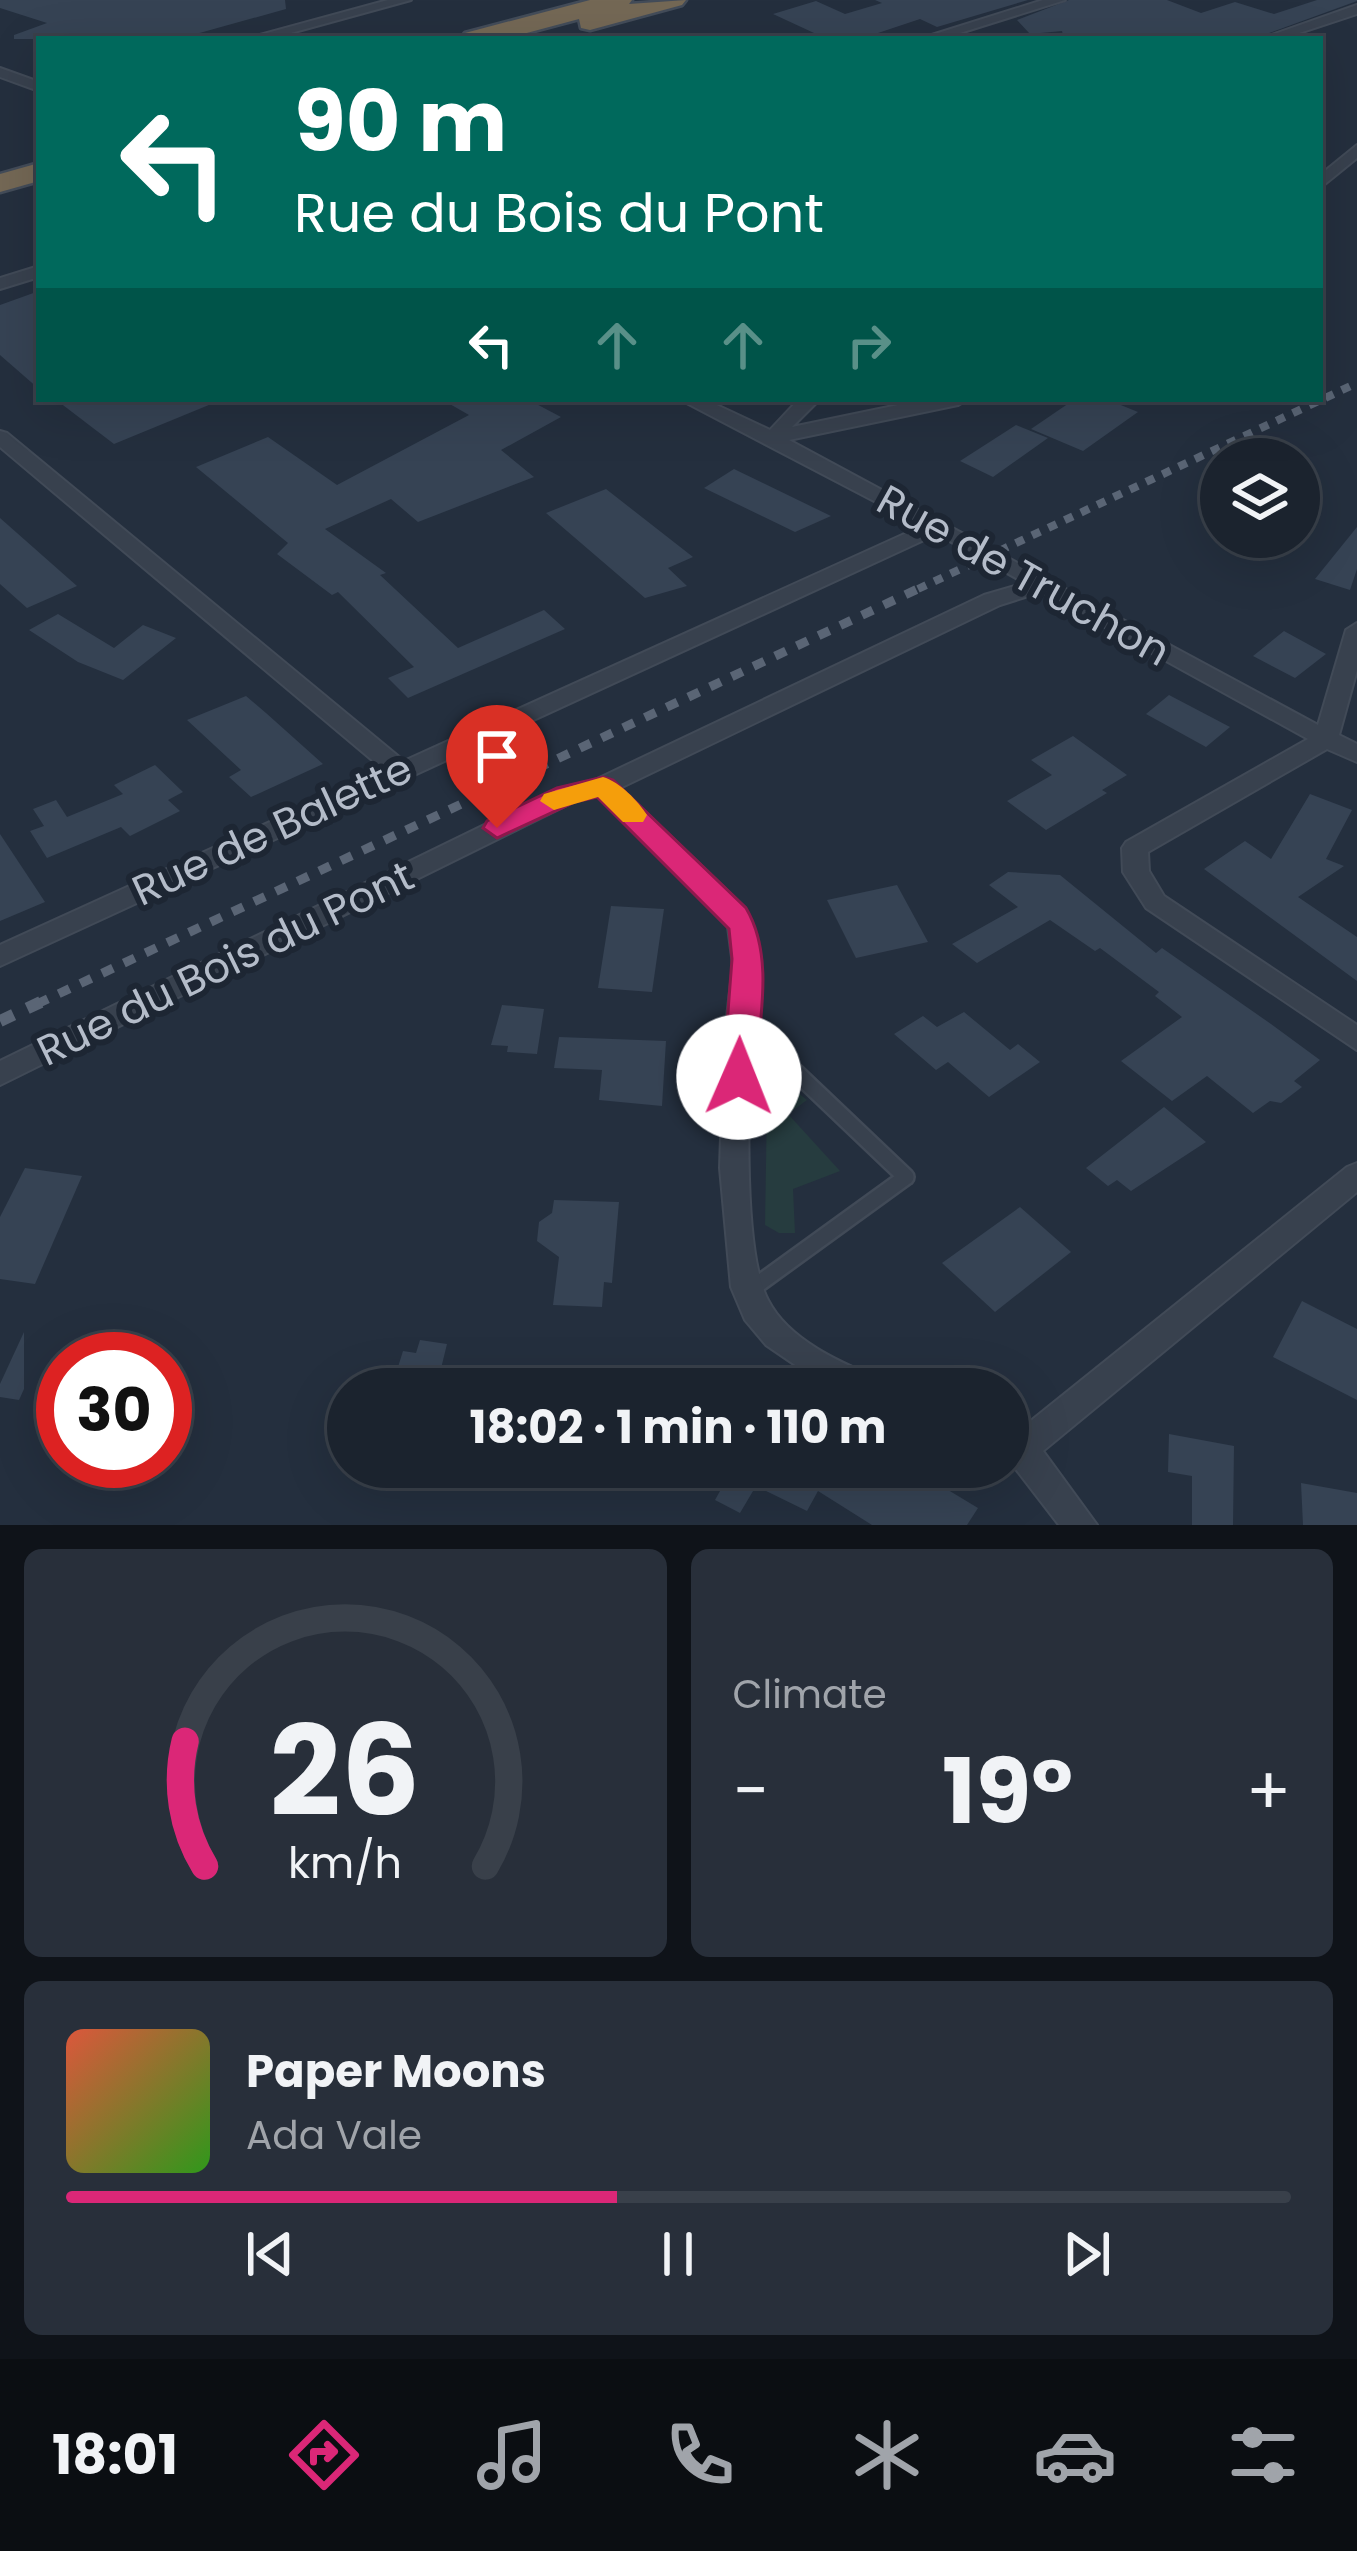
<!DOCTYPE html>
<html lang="en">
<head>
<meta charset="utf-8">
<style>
	:root { --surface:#1b232e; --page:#282f3a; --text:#f1f3f6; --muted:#a0a4aa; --line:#39404a; --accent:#db2777 }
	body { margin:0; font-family:Poppins,sans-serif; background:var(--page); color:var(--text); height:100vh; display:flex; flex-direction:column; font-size:45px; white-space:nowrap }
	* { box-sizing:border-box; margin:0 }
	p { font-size:39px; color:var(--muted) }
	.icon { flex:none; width:66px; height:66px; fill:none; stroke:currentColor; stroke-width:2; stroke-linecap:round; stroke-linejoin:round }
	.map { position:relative; height:1525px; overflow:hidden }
	.drawer { display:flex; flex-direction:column; gap:24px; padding:24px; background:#0f1319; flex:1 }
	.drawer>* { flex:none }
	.banner { position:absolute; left:36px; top:36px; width:1287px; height:366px; border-radius:0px; box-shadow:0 12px 48px #0002,0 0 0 3px var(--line); background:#00695c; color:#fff; overflow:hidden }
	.tools { position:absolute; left:1200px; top:438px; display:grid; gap:24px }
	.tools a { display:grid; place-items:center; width:120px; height:120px; border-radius:50%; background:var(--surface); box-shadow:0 12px 48px #0002,0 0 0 3px var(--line); font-size:60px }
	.speed { position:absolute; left:36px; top:1332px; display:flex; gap:24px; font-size:60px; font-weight:700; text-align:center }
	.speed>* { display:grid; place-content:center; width:156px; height:156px; border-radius:50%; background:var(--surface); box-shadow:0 12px 48px #0002,0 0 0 3px var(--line); line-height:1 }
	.speed .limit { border:18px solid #d22; background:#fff; color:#111 }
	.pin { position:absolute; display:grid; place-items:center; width:102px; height:102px; color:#fff; margin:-123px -51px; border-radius:50% 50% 50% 0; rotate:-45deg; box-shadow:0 0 12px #0007 }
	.pin .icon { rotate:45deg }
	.me { position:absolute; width:132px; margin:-66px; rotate:1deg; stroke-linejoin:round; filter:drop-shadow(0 0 9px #0008) }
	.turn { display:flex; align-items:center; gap:42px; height:252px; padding:0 60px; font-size:54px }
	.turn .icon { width:156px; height:156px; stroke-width:2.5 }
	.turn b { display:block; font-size:84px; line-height:102px }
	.lanes { display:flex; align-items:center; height:114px; padding:0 60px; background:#0003; justify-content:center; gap:60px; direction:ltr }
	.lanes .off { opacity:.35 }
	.big { font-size:90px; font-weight:700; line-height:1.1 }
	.drawer .widget { flex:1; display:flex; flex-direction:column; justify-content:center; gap:18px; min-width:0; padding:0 42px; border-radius:18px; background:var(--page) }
	.drawer .dial { align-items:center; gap:0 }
	.dial svg { height:312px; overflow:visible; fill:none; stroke:var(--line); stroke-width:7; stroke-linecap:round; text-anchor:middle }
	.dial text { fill:var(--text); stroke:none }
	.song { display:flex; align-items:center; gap:36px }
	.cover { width:144px; height:144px; border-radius:18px; background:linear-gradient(135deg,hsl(10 70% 55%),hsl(110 70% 35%)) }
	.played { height:12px; border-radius:6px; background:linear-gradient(90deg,var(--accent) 45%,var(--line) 45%) }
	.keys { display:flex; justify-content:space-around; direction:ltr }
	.heat { display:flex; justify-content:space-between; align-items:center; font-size:66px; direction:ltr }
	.drawer .tiles { flex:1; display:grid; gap:24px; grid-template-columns:1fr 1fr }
	.widget:last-child { grid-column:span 2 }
	.trip { position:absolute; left:327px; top:1368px; width:702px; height:120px; border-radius:60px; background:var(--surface); box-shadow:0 12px 48px #0002,0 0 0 3px var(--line); font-weight:700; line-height:120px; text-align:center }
	.dock { display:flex; height:192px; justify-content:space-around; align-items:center; background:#0b0e12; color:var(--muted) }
	.dock .icon { width:84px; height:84px }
	.dock .active { color:var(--accent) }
	.dock b { font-size:54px; color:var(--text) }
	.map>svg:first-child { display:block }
</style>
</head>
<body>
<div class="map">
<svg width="1357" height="1525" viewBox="0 0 1357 1525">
	<rect width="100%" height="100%" fill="#242f3e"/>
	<path fill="#263c3f" d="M 792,1088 L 807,1100 L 788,1114 L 840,1171 L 793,1189 L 795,1233 L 779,1233 L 765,1225 L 767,1101 L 772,1093 Z"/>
	<g fill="#364354">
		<path d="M 0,0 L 285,0 L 286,9 L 178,39 L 14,39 L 14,35 L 47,23 L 0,8 Z"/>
		<path d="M 875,0 L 1028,0 L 937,27 L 920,19 L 860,39 L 827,39 L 773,14 L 816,1 L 845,14 L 882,3 Z"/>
		<path d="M 1069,0 L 1167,0 L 1201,13 L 1235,2 L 1274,14 L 1317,0 L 1357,0 L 1357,1 L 1253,39 L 1064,39 L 1062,31 L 1030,34 L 1017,20 Z"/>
		<path d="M 39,291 L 39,389 L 0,355 L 0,305 Z"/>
		<path d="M 55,399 L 221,399 L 221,400 L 114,444 Z"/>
		<path d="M 441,399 L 527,399 L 561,417 L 501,450 L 534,477 L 418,522 L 391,499 L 325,529 L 386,573 L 380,575 L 458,648 L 544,610 L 565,629 L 408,698 L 388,678 L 414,667 L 338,592 L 332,595 L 277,554 L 288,543 L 196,467 L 268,437 L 337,485 L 469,415 Z"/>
		<path d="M 1075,399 L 1106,399 L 1138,412 L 1083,451 L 1031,429 Z"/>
		<path d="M 1016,425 L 1048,438 L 993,477 L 960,461 Z"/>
		<path d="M 734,469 L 831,516 L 795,532 L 704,488 Z"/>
		<path d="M 606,489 L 693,557 L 668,568 L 687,586 L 645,598 L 546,513 Z"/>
		<path d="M 0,518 L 77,586 L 27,608 L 0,584 Z"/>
		<path d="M 1357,527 L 1357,569 L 1350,590 L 1315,579 Z"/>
		<path d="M 58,614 L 114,648 L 143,625 L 176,638 L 123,680 L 78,662 L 29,630 Z"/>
		<path d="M 1284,631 L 1326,654 L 1295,678 L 1253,656 Z"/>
		<path d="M 1169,695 L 1230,727 L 1206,747 L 1146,714 Z"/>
		<path d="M 246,696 L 266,713 L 323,764 L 251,797 L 229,777 L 241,770 L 187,720 Z"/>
		<path d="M 1073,736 L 1127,775 L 1102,790 L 1107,793 L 1046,830 L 1007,801 L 1052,775 L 1031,760 Z"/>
		<path d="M 155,765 L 183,792 L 168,800 L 180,811 L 130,836 L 121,827 L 47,858 L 30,831 L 44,826 L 33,809 L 56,800 L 67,817 L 123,794 L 114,785 Z"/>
		<path d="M 1310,794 L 1352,810 L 1326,859 L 1344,866 L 1298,897 L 1357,937 L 1357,981 L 1204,869 L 1245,841 L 1271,859 Z"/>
		<path d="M 0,834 L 45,902 L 0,921 Z"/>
		<path d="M 1008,872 L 1060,875 L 1156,953 L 1162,948 L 1271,1024 L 1320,1060 L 1294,1081 L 1302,1087 L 1281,1103 L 1270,1101 L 1253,1113 L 1207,1076 L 1172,1101 L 1121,1061 L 1182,1017 L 1155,996 L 1159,992 L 1100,948 L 1095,951 L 1050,920 L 977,963 L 952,944 L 1018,907 L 989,885 Z"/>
		<path d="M 897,885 L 928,942 L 856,958 L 827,900 Z"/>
		<path d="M 611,906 L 664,909 L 652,992 L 598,988 Z"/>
		<path d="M 502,1005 L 544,1009 L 537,1054 L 507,1052 L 508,1046 L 491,1045 Z"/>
		<path d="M 964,1012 L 1010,1050 L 1018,1044 L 1040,1062 L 989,1097 L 948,1062 L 936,1070 L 894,1034 L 923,1016 L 937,1027 Z"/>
		<path d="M 559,1037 L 666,1041 L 662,1106 L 599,1100 L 602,1070 L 554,1068 Z"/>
		<path d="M 1164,1107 L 1206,1142 L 1131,1191 L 1117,1180 L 1108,1186 L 1086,1168 Z"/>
		<path d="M 25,1168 L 82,1176 L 35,1284 L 0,1279 L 0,1217 Z"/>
		<path d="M 554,1200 L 619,1202 L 612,1283 L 604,1282 L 602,1307 L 553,1305 L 559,1257 L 537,1241 L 539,1222 L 552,1213 Z"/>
		<path d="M 1020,1207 L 1071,1252 L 995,1312 L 942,1263 Z"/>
		<path d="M 1302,1301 L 1357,1329 L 1357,1400 L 1273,1357 Z"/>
		<path d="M 24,1332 L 24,1389 L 19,1400 L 0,1397 L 0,1384 Z"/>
		<path d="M 420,1340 L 447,1344 L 436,1389 L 393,1383 L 403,1351 L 416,1353 Z"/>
		<path d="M 1169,1434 L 1234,1446 L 1233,1525 L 1192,1525 L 1192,1476 L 1168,1472 Z"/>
		<path d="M 719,1467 L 910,1467 L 978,1508 L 967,1525 L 872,1525 L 818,1491 L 807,1511 L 756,1486 L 740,1513 L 715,1500 L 730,1473 Z"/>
		<path d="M 1301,1483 L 1357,1493 L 1357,1525 L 1303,1525 Z"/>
	</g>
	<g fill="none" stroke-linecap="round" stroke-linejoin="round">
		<defs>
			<path id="lane" d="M 743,1022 L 906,1177 L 750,1290"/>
			<g id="street">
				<path d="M 388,0 L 411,0 L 269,39 L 245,39 Z"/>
				<path d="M 1043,0 L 1065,0 L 941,39 L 919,39 Z"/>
				<path d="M 1357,5 L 1357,14 L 1281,39 L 1260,39 Z"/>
				<path d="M 0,68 L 39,82 L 39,91 L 0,77 Z"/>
				<path d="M 1357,145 L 1357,158 L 1320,188 L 1320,175 Z"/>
				<path d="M 39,266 L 39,277 L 0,289 L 0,278 Z"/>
				<path d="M 679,399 L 704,399 L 770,430 L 799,399 L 820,399 L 792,427 L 927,399 L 968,399 L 958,405 L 789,440 L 1318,725 L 1346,630 L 1357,623 L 1357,670 L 1339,735 L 1357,744 L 1357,762 L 1327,749 L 1148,852 L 1149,871 L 1164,896 L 1357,1025 L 1357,1050 L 1146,908 L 1123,872 L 1122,848 L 1126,842 L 1308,739 L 1041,592 L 1000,605 L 620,788 L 745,908 C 765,944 757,977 754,1016 C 748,1077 741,1249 768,1300 C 788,1340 841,1363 880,1379 L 884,1389 L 833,1389 L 826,1386 L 766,1345 L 745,1320 L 731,1287 L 720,1168 L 724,1043 L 733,965 L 728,927 L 598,795 L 575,801 L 0,1085 L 0,1061 L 558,789 L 595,780 L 984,595 L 1025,583 L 937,534 L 0,966 L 0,945 L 384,770 L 0,447 L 0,431 L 7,433 L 404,761 L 922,526 Z"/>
				<path d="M 1357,1163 L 1357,1192 L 1043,1451 L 1097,1525 L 1059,1525 L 1008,1459 L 1008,1431 L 1017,1432 L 1347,1167 Z"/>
			</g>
			<g id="highway">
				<path d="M 590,0 L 632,0 L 629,4 L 686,0 L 682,5 L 590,30 L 581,28 L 579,19 L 504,39 L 461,39 L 465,33 Z"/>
				<path d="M 39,163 L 39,181 L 0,192 L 0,174 Z"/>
			</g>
		</defs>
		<use href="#lane" stroke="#414a57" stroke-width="20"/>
		<use href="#street" stroke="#414a57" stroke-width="4"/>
		<use href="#highway" stroke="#434c59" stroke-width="5"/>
		<use href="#lane" stroke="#38414e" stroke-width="15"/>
		<use href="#street" fill="#38414e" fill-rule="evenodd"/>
		<use href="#highway" fill="#746855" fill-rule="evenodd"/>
		<path stroke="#5a6575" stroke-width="8" stroke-dasharray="9 9" stroke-linecap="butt" d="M 918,589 L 1357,383"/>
		<path stroke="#5a6575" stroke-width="9" stroke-dasharray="12 12" stroke-linecap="butt" d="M 37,1004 L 924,586"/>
		<path stroke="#5a6575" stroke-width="12" stroke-dasharray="15 15" stroke-linecap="butt" d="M 0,1021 L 43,1001"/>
	</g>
	<path fill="#db2777" stroke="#8e194d" stroke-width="3" d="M 603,777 L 613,780 L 746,908 C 775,957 759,1022 755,1077 L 751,1086 L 739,1089 L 728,1086 L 723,1077 L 732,959 L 729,929 L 597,797 L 575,802 L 497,838 L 483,828 L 487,821 L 557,788 Z"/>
	<path fill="#f59e0b" d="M 603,777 C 620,782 638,801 647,815 L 643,822 L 623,822 L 598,797 L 554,810 L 540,801 L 544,794 Z"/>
	<g text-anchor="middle" stroke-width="12" stroke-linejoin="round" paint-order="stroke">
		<g font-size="42" fill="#b4bcc9" stroke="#1d2633">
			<text transform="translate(1024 575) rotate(29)" y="15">Rue de Truchon</text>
			<text transform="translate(272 829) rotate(-25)" y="15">Rue de Balette</text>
			<text transform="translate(225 963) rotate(-26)" y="15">Rue du Bois du Pont</text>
		</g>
	</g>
</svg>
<div class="tools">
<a><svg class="icon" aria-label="layers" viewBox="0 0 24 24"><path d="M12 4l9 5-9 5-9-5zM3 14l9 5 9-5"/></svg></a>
</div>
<div class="speed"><div class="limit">30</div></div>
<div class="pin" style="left:497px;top:828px;background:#d93025"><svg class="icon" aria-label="arrive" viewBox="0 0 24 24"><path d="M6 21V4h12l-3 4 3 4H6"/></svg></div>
<svg class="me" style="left:739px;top:1077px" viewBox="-20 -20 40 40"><circle r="19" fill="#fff"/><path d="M0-13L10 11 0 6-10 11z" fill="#db2777"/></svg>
<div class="trip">18:02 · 1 min · 110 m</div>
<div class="banner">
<div class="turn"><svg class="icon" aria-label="left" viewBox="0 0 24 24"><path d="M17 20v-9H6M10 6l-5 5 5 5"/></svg><div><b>90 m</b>Rue du Bois du Pont</div></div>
<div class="lanes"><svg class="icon" aria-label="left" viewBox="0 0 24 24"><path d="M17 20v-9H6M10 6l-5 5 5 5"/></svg><svg class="icon off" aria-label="ahead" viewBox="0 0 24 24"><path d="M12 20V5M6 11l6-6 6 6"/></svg><svg class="icon off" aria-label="ahead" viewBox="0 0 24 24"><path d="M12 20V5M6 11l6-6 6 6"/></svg><svg class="icon off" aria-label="right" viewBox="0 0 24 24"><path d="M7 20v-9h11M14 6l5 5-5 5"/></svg></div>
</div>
</div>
<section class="drawer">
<div class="tiles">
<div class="widget dial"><svg viewBox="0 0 100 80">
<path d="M14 69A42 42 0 1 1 86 69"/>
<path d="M14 69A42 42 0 0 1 9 37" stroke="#db2777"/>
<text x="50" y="56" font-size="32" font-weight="700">26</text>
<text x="50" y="72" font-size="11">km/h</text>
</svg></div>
<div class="widget"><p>Climate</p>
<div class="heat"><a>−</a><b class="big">19°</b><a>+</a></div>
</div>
<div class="widget">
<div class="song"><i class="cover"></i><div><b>Paper Moons</b><p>Ada Vale</p></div></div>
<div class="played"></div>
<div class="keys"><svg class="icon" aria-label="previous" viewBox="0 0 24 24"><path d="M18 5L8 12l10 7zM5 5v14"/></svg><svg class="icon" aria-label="pause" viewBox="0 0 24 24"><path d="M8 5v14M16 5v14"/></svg><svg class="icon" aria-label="next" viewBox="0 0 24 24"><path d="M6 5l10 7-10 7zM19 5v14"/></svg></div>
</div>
</div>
</section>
<nav class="dock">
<b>18:01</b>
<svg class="icon active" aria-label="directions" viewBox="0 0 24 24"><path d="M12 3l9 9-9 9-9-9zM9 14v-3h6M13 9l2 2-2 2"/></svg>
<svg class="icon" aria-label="music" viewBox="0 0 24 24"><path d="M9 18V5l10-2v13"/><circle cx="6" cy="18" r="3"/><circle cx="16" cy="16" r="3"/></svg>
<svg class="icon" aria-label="phone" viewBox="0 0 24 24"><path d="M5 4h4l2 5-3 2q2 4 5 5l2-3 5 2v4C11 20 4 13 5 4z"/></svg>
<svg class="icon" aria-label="climate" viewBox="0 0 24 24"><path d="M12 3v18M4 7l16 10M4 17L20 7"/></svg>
<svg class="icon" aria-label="car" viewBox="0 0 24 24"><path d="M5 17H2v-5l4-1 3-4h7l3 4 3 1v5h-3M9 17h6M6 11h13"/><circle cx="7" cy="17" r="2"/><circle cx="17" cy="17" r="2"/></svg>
<svg class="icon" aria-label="filters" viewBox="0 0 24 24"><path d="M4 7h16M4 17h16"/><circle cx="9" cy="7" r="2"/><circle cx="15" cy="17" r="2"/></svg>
</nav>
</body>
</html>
